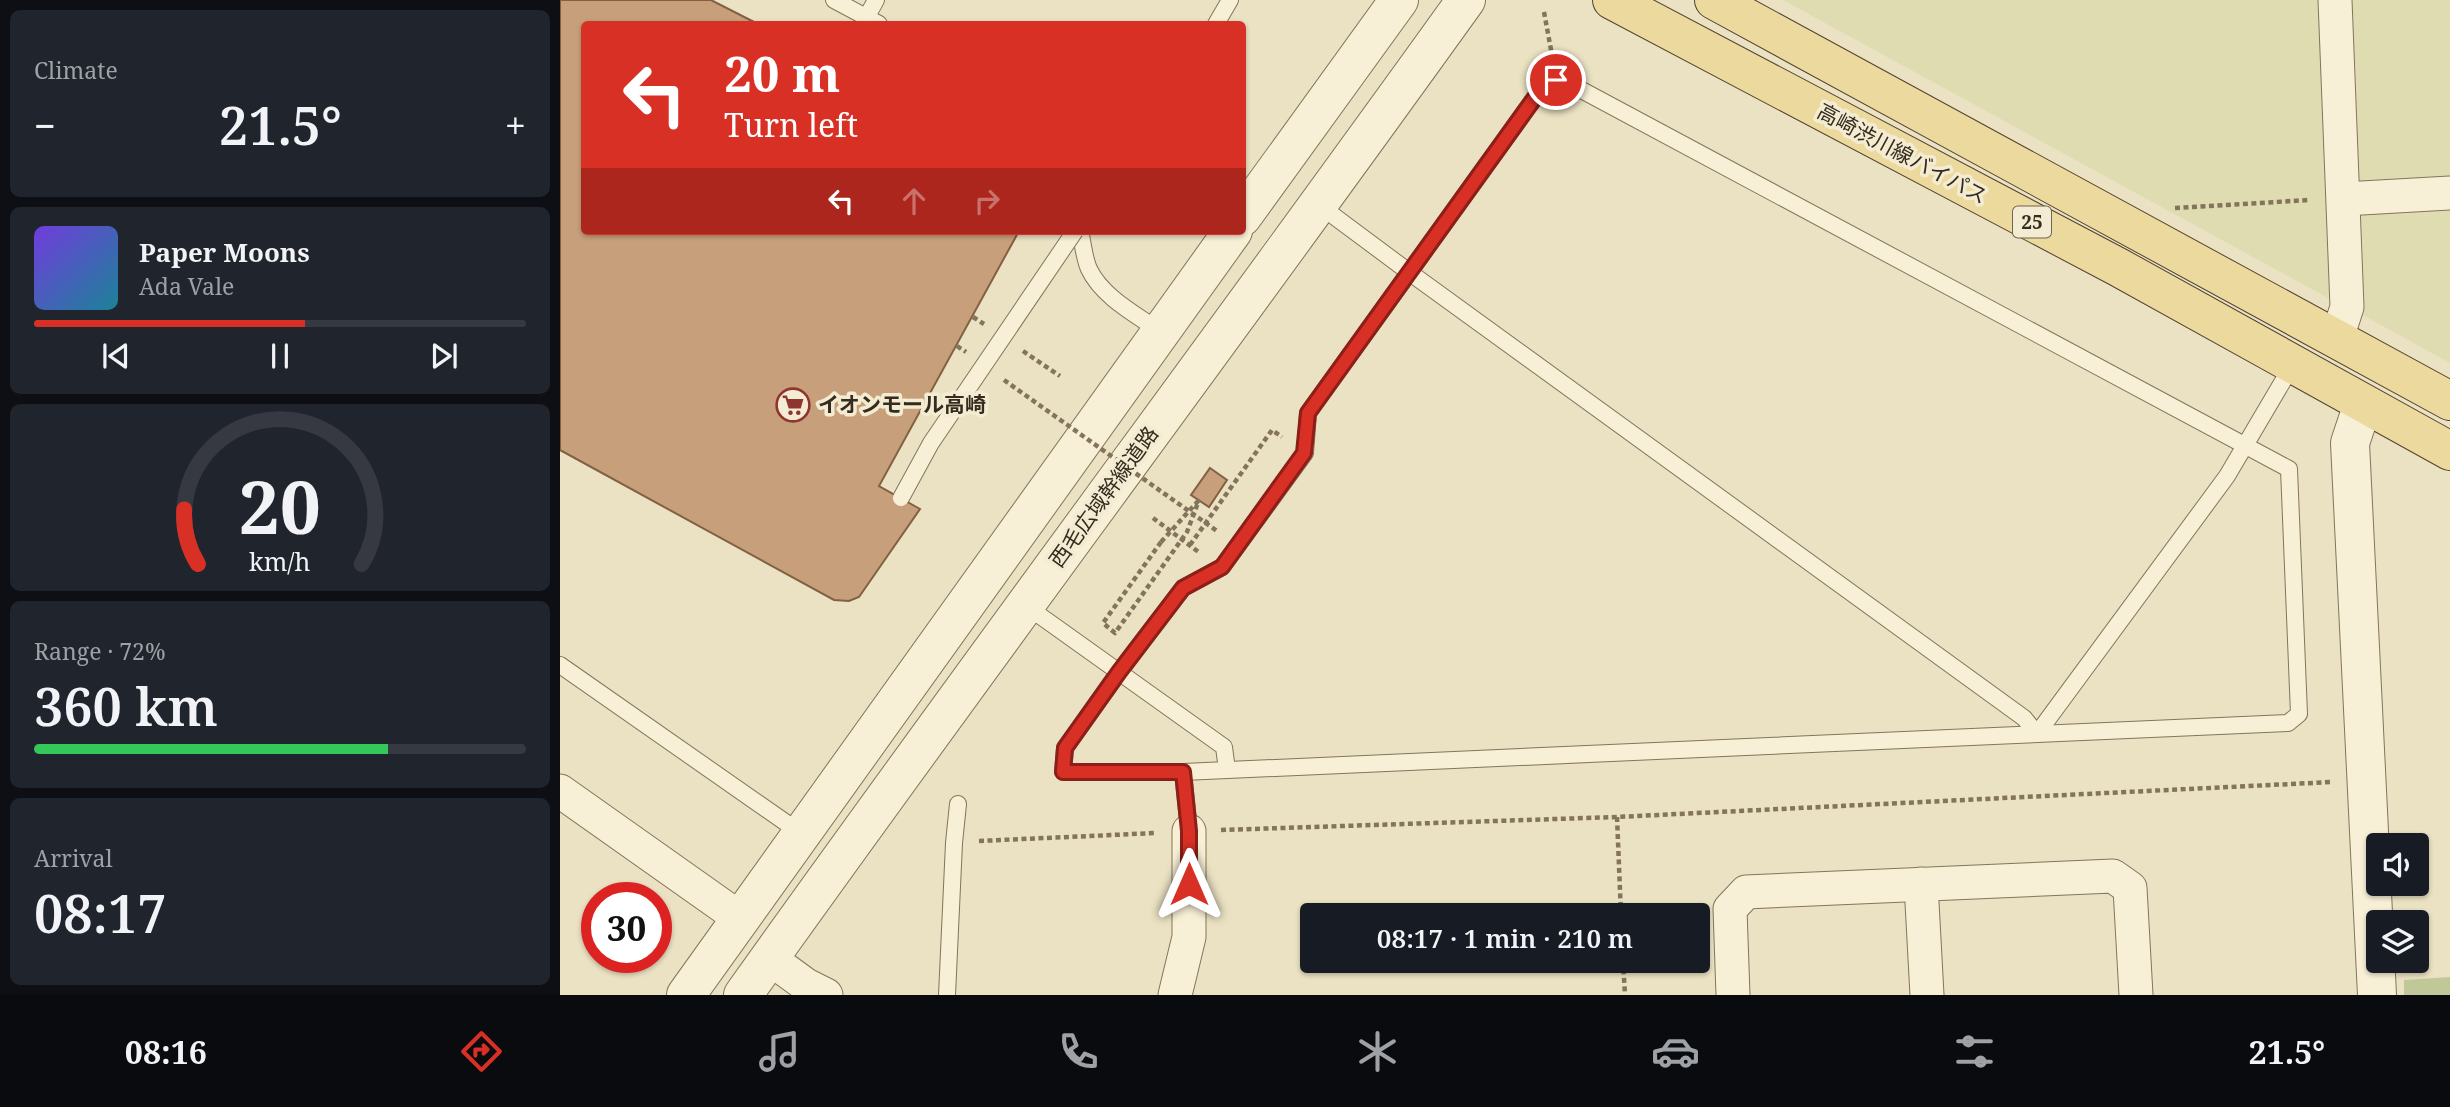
<!DOCTYPE html>
<html lang="en">
<head>
<meta charset="utf-8">
<style>
	:root { --surface:#171b24; --page:#20242c; --text:#f1f3f6; --muted:#9ea1a6; --line:#363941; --accent:#d93025 }
	body { margin:0; font-family:"Noto Serif","Noto Sans JP",serif; background:var(--page); color:var(--text); height:100vh; display:flex; flex-direction:column; font-size:26px; white-space:nowrap }
	* { box-sizing:border-box; margin:0 }
	p { font-size:23px; color:var(--muted) }
	.icon { flex:none; width:38px; height:38px; fill:none; stroke:currentColor; stroke-width:2; stroke-linecap:round; stroke-linejoin:round }
	.map { position:relative; flex:1; overflow:hidden }
	.side { display:flex; flex-direction:column; gap:10px; padding:10px; background:#0d0f14; width:560px }
	.side>* { flex:none }
	.hud { position:absolute; left:21px; top:21px; width:665px; height:214px; border-radius:7px; box-shadow:0 2px 5px #0004; background:#d93025; color:#fff; overflow:hidden }
	.controls { position:absolute; left:1806px; top:833px; display:grid; gap:14px }
	.controls a { display:grid; place-items:center; width:63px; height:63px; border-radius:7px; background:var(--surface); box-shadow:0 2px 5px #0004; font-size:35px }
	.speed { position:absolute; left:21px; top:882px; display:flex; gap:14px; font-size:35px; font-weight:700; text-align:center }
	.speed>* { display:grid; place-content:center; width:91px; height:91px; border-radius:50%; background:var(--surface); box-shadow:0 2px 5px #0004; line-height:1 }
	.speed .limit { border:10px solid #d22; background:#fff; color:#111 }
	.pin { position:absolute; display:grid; place-items:center; width:60px; height:60px; color:#fff; margin:-30px; border:4px solid #fff; border-radius:50%; box-shadow:0 2px 7px #0007 }
	.me { position:absolute; width:77px; margin:-38px; rotate:0deg; stroke-linejoin:round; filter:drop-shadow(0 0 5px #0008) }
	.turn { display:flex; align-items:center; gap:24px; height:147px; padding:0 28px; font-size:32px }
	.turn .icon { width:91px; height:91px; stroke-width:2.5 }
	.turn b { display:block; font-size:49px; line-height:60px }
	.lanes { display:flex; align-items:center; height:66px; padding:0 28px; background:#0003; justify-content:center; gap:35px; direction:ltr }
	.lanes .off { opacity:.35 }
	.big { font-size:52px; font-weight:600; line-height:1.1 }
	.side .widget { flex:1; display:flex; flex-direction:column; justify-content:center; gap:10px; min-width:0; padding:0 24px; border-radius:10px; background:var(--page) }
	.side .dial { align-items:center; gap:0 }
	.dial svg { height:182px; overflow:visible; fill:none; stroke:var(--line); stroke-width:7; stroke-linecap:round; text-anchor:middle }
	.dial text { fill:var(--text); stroke:none }
	.song { display:flex; align-items:center; gap:21px }
	.cover { width:84px; height:84px; border-radius:10px; background:linear-gradient(135deg,hsl(260 70% 55%),hsl(190 70% 35%)) }
	.played { height:7px; border-radius:4px; background:linear-gradient(90deg,var(--accent) 55%,var(--line) 55%) }
	.keys { display:flex; justify-content:space-around; direction:ltr }
	.heat { display:flex; justify-content:space-between; align-items:center; font-size:38px; direction:ltr }
	.charge { height:10px; border-radius:5px; background:linear-gradient(90deg,#34c759 72%,var(--line) 0) }
	.trip { position:absolute; left:740px; top:903px; width:410px; height:70px; border-radius:7px; background:var(--surface); box-shadow:0 2px 5px #0004; font-weight:600; line-height:70px; text-align:center }
	.tab-bar { display:flex; height:112px; justify-content:space-around; align-items:center; background:#090b0e; color:var(--muted) }
	.tab-bar .icon { width:49px; height:49px }
	.tab-bar .current { color:var(--accent) }
	.tab-bar b { font-size:32px; color:var(--text) }
	main { display:flex; flex:1; min-height:0 }
	.map>svg:first-child { display:block }
</style>
</head>
<body>
<main>
<section class="side">
<div class="widget"><p>Climate</p>
<div class="heat"><a>−</a><b class="big">21.5°</b><a>+</a></div>
</div>
<div class="widget">
<div class="song"><i class="cover"></i><div><b>Paper Moons</b><p>Ada Vale</p></div></div>
<div class="played"></div>
<div class="keys"><svg class="icon" aria-label="previous" viewBox="0 0 24 24"><path d="M18 5L8 12l10 7zM5 5v14"/></svg><svg class="icon" aria-label="pause" viewBox="0 0 24 24"><path d="M8 5v14M16 5v14"/></svg><svg class="icon" aria-label="next" viewBox="0 0 24 24"><path d="M6 5l10 7-10 7zM19 5v14"/></svg></div>
</div>
<div class="widget dial"><svg viewBox="0 0 100 80">
<path d="M14 69A42 42 0 1 1 86 69"/>
<path d="M14 69A42 42 0 0 1 8 45" stroke="#d93025"/>
<text x="50" y="56" font-size="32" font-weight="700">20</text>
<text x="50" y="72" font-size="11">km/h</text>
</svg></div>
<div class="widget"><p>Range · 72%</p><b class="big">360 km</b><div class="charge"></div></div>
<div class="widget"><p>Arrival</p><b class="big">08:17</b></div>
</section>
<div class="map">
<svg width="1890" height="995" viewBox="0 0 1890 995">
	<rect width="100%" height="100%" fill="#ebe2c3"/>
	<g fill="#e0dcb1">
		<path d="M 1223,0 L 1763,0 L 1777,303 Z"/>
		<path d="M 1788,0 L 1890,0 L 1890,179 L 1794,183 Z"/>
		<path d="M 1890,202 L 1890,363 L 1799,313 L 1794,207 Z"/>
	</g>
	<path fill="#c0c898" d="M 1890,977 L 1890,995 L 1844,995 L 1844,980 Z"/>
	<g fill="#c7a07b" stroke="#826042" stroke-width="2">
		<path d="M 0,0 L 151,0 L 198,24 L 24,24 L 24,231 L 459,231 L 319,486 L 360,509 L 299,597 L 289,601 L 274,600 L 0,450 Z"/>
		<path d="M 650,468 L 667,480 L 649,507 L 631,495 Z"/>
	</g>
	<g fill="none" stroke-linecap="round" stroke-linejoin="round">
		<defs>
			<g id="service">
				<path d="M 274,0 L 319,24"/>
				<path d="M 306,18 L 316,0"/>
				<path d="M 656,24 L 670,0"/>
				<path d="M 1001,79 L 1729,469 L 1739,714 L 1728,723 L 623,772 L 503,772 L 505,748 L 559,672 L 623,588 L 662,567 L 745,453 L 748,413 L 984,85 Z"/>
				<path d="M 759,205 L 849,272 L 1464,718 L 1477,734"/>
				<path d="M 520,231 C 523,243 524,258 529,269 C 542,297 577,315 601,332"/>
				<path d="M 465,605 L 664,747 L 667,770"/>
				<path d="M 0,665 L 242,834"/>
				<path d="M 1477,734 L 1667,476 L 1733,364"/>
				<path d="M 623,772 L 629,831"/>
				<path d="M 387,995 L 394,843 L 398,804"/>
			</g>
			<g id="minor">
				<path d="M 1775,0 L 1787,307 L 1777,338"/>
				<path d="M 1784,199 L 1890,193"/>
				<path d="M 0,791 L 181,919"/>
				<path d="M 1361,884 L 1367,995"/>
				<path d="M 209,958 L 246,985 L 266,995"/>
				<path d="M 615,995 L 629,937 L 629,831"/>
				<path d="M 1173,995 L 1170,909 L 1186,892 L 1553,876 L 1570,888 L 1576,995"/>
			</g>
			<g id="tertiary">
				<path d="M 682,217 L 839,0"/>
				<path d="M 1803,404 L 1790,443 L 1817,995"/>
				<path d="M 126,995 L 673,231"/>
				<path d="M 183,995 C 421,661 667,333 906,0"/>
			</g>
			<g id="primary">
				<path d="M 1052,0 L 1558,267 L 1890,451"/>
				<path d="M 1154,0 L 1890,401"/>
			</g>
		</defs>
		<use href="#service" stroke="#84745b" stroke-width="18"/>
		<use href="#minor" stroke="#84745b" stroke-width="35"/>
		<use href="#tertiary" stroke="#84745b" stroke-width="40"/>
		<use href="#primary" stroke="#52422f" stroke-width="40"/>
		<g stroke="#84745b" stroke-width="4.5" stroke-dasharray="5 3.5" stroke-linecap="butt">
			<path d="M 984,12 L 992,55"/>
			<path d="M 1615,208 L 1749,200"/>
			<path d="M 413,317 L 424,324"/>
			<path d="M 463,351 L 500,376"/>
			<path d="M 593,518 L 640,553"/>
			<path d="M 601,542 L 639,500"/>
			<path d="M 630,545 L 712,430 L 722,437"/>
			<path d="M 1057,817 L 1061,915"/>
			<path d="M 661,830 L 1057,817 L 1771,782"/>
			<path d="M 419,841 L 596,833"/>
			<path d="M 1063,961 L 1065,995"/>
		</g>
		<use href="#service" stroke="#f7efd6" stroke-width="16"/>
		<use href="#minor" stroke="#f7efd6" stroke-width="33"/>
		<use href="#tertiary" stroke="#f7efd6" stroke-width="38"/>
		<use href="#primary" stroke="#ecd99d" stroke-width="38"/>
		<defs>
			<path id="service-bridge" d="M 341,498 L 371,443 L 515,231"/>
		</defs>
		<use href="#service-bridge" stroke="#84745b" stroke-width="18" stroke-linecap="butt"/>
		<g stroke="#84745b" stroke-width="4.5" stroke-dasharray="5 3.5" stroke-linecap="butt">
			<path d="M 397,346 L 406,352"/>
			<path d="M 444,380 L 657,531"/>
			<path d="M 601,542 L 543,623 L 555,633 L 627,532 L 639,500"/>
		</g>
		<use href="#service-bridge" stroke="#f7efd6" stroke-width="16"/>
	</g>
	<g fill="none" stroke-linecap="round" stroke-linejoin="round">
		<defs>
			<path id="route" d="M 629,884 L 629,831 L 623,772 L 503,772 L 505,748 L 559,672 L 623,588 L 662,567 L 744,453 L 748,413 L 984,85 L 996,80"/>
		</defs>
		<use href="#route" stroke="#8d1f18" stroke-width="18"/>
		<use href="#route" stroke="#d93025" stroke-width="12"/>
	</g>
	<defs>
		<symbol id="supermarket-ring" viewBox="-11 -11 22 22"><circle r="9.5" fill="#f3ecd2" stroke="#90342f" stroke-width="1.5"/><path d="M-6-5.5h2.5l.6 2H6L4.5 2H-2.5L-4.4-4H-6ZM-1.5 3.2a1.3 1.3 0 1 0 .1 0ZM3 3.2a1.3 1.3 0 1 0 .1 0Z" fill="#90342f"/></symbol>
	</defs>
	<g fill-rule="evenodd">
		<use href="#supermarket-ring" x="214" y="386" width="38" height="38"/>
	</g>
	<g text-anchor="middle" stroke-width="7" stroke-linejoin="round" paint-order="stroke">
		<rect fill="#f3ecd2" stroke="#6e6554" stroke-width="2" x="1453" y="206.5" width="38" height="31" rx="5"/>
		<g font-size="19" font-weight="bold" fill="#352b1e">
			<text x="1472" y="229">25</text>
		</g>
		<g font-size="21" fill="#352b1e" stroke="#f3ecd2">
			<text transform="translate(1342 154) rotate(28)" y="7">高崎渋川線バイパス</text>
			<text transform="translate(544 497) rotate(-54)" y="7">西毛広域幹線道路</text>
		</g>
		<g font-size="21" font-weight="bold" fill="#352b1e" stroke="#f3ecd2" text-anchor="start">
			<text x="258" y="412">イオンモール高崎</text>
		</g>
	</g>
</svg>
<div class="controls">
<a><svg class="icon" aria-label="sound" viewBox="0 0 24 24"><path d="M4 9h4l5-4v14l-5-4H4zM17 9q2 3 0 6"/></svg></a>
<a><svg class="icon" aria-label="layers" viewBox="0 0 24 24"><path d="M12 4l9 5-9 5-9-5zM3 14l9 5 9-5"/></svg></a>
</div>
<div class="speed"><div class="limit">30</div></div>
<div class="pin" style="left:996px;top:80px;background:#d93025"><svg class="icon" aria-label="arrive" viewBox="0 0 24 24"><path d="M6 21V4h12l-3 4 3 4H6"/></svg></div>
<svg class="me" style="left:629px;top:884px" viewBox="-20 -20 40 40"><path d="M0-17L14 15 0 8-14 15z" fill="#d93025" stroke="#fff" stroke-width="4"/></svg>
<div class="trip">08:17 · 1 min · 210 m</div>
<div class="hud">
<div class="turn"><svg class="icon" aria-label="left" viewBox="0 0 24 24"><path d="M17 20v-9H6M10 6l-5 5 5 5"/></svg><div><b>20 m</b>Turn left</div></div>
<div class="lanes"><svg class="icon" aria-label="left" viewBox="0 0 24 24"><path d="M17 20v-9H6M10 6l-5 5 5 5"/></svg><svg class="icon off" aria-label="ahead" viewBox="0 0 24 24"><path d="M12 20V5M6 11l6-6 6 6"/></svg><svg class="icon off" aria-label="right" viewBox="0 0 24 24"><path d="M7 20v-9h11M14 6l5 5-5 5"/></svg></div>
</div>
</div>
</main>
<nav class="tab-bar">
<b>08:16</b>
<svg class="icon current" aria-label="directions" viewBox="0 0 24 24"><path d="M12 3l9 9-9 9-9-9zM9 14v-3h6M13 9l2 2-2 2"/></svg>
<svg class="icon" aria-label="music" viewBox="0 0 24 24"><path d="M9 18V5l10-2v13"/><circle cx="6" cy="18" r="3"/><circle cx="16" cy="16" r="3"/></svg>
<svg class="icon" aria-label="phone" viewBox="0 0 24 24"><path d="M5 4h4l2 5-3 2q2 4 5 5l2-3 5 2v4C11 20 4 13 5 4z"/></svg>
<svg class="icon" aria-label="climate" viewBox="0 0 24 24"><path d="M12 3v18M4 7l16 10M4 17L20 7"/></svg>
<svg class="icon" aria-label="car" viewBox="0 0 24 24"><path d="M5 17H2v-5l4-1 3-4h7l3 4 3 1v5h-3M9 17h6M6 11h13"/><circle cx="7" cy="17" r="2"/><circle cx="17" cy="17" r="2"/></svg>
<svg class="icon" aria-label="filters" viewBox="0 0 24 24"><path d="M4 7h16M4 17h16"/><circle cx="9" cy="7" r="2"/><circle cx="15" cy="17" r="2"/></svg>
<b>21.5°</b>
</nav>
</body>
</html>
